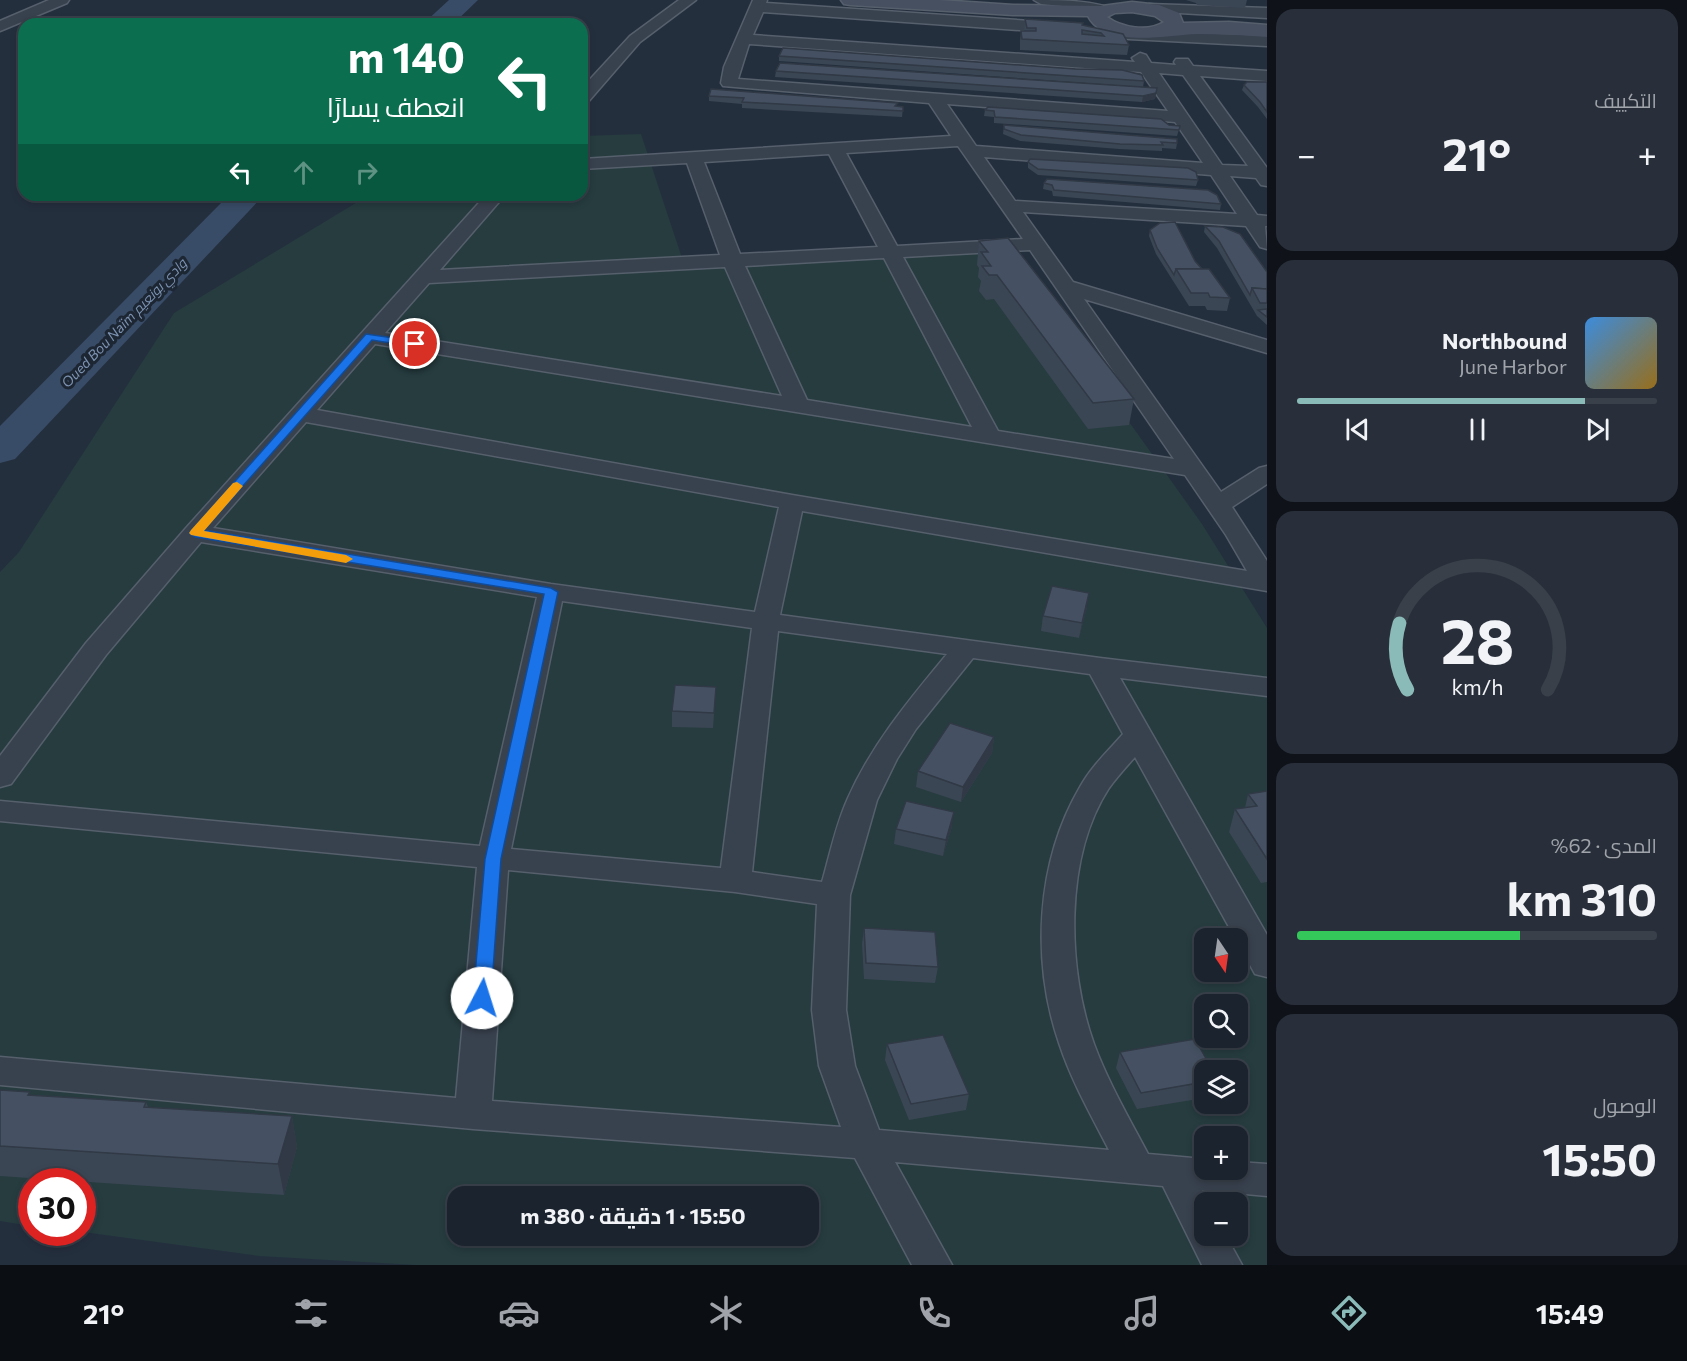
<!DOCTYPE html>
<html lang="ar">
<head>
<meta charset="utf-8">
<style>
	:root { --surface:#1b232e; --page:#282f3a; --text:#f1f3f6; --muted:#a0a4aa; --line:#39404a; --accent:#8bbbb9 }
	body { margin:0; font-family:Commissioner,Cairo,sans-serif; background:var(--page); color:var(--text); direction:rtl; height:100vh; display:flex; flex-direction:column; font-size:22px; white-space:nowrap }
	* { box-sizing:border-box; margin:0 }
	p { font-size:20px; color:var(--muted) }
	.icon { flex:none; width:33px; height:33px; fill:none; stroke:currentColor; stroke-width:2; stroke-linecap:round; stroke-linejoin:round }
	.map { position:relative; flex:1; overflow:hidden; direction:ltr }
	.details { display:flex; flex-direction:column; gap:9px; padding:9px; background:#0f1319; width:420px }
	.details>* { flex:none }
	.banner { position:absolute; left:18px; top:18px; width:570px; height:183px; border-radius:18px; box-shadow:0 3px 9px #0003,0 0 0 2px var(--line); direction:rtl; background:#0b6e4f; color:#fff; overflow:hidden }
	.needle { width:39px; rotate:167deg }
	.buttons { position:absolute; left:1194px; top:928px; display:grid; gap:12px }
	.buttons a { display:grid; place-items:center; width:54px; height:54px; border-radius:12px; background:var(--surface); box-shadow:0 3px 9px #0003,0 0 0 2px var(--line); font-size:30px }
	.speed { position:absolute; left:18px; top:1168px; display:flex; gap:12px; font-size:30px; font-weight:700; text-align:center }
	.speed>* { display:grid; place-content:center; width:78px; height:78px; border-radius:50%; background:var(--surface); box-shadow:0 3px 9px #0003,0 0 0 2px var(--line); line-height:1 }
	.speed .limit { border:9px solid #d22; background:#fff; color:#111 }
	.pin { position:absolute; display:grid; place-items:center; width:51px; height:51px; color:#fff; margin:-26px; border:3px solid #fff; border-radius:50%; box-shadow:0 2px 6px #0007 }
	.me { position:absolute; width:66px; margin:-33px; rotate:5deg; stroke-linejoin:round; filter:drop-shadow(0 0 4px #0008) }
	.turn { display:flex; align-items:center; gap:21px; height:126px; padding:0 24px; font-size:27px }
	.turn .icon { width:78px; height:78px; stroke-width:2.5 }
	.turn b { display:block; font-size:42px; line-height:51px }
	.lanes { display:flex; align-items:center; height:57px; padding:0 24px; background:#0003; justify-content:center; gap:30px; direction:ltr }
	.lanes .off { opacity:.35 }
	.big { font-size:45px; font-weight:700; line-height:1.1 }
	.details .card { flex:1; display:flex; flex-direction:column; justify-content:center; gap:9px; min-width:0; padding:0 21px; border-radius:18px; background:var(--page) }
	.details .dial { align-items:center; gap:0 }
	.dial svg { height:156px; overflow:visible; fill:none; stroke:var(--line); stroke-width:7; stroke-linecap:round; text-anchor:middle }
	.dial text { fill:var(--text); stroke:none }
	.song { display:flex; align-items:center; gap:18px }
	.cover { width:72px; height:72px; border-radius:9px; background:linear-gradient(135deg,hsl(210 70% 55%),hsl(40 70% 35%)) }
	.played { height:6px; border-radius:3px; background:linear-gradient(90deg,var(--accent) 80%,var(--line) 80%) }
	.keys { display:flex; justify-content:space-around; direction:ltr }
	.heat { display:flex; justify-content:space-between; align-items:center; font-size:33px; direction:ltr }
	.charge { height:9px; border-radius:4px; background:linear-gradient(90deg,#34c759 62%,var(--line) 0) }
	.trip { position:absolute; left:447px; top:1186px; width:372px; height:60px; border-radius:18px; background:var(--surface); box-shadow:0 3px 9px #0003,0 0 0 2px var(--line); font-weight:700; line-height:60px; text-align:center; direction:rtl }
	.tabs { display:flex; height:96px; justify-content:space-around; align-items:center; background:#0b0e12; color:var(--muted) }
	.tabs .icon { width:42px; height:42px }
	.tabs .selected { color:var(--accent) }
	.tabs b { font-size:27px; color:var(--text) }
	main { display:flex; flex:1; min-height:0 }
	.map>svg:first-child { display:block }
</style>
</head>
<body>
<main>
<section class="details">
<div class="card"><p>التكييف</p>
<div class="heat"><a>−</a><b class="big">21°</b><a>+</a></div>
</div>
<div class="card">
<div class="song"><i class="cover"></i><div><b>Northbound</b><p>June Harbor</p></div></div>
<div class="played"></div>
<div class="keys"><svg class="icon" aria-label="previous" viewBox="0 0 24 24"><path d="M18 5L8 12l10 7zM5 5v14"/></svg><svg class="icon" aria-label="pause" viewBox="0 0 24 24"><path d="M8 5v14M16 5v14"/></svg><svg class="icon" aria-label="next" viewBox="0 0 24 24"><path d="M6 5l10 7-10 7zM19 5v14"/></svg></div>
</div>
<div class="card dial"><svg viewBox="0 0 100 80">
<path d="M14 69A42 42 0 1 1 86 69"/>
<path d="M14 69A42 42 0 0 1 10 35" stroke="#8bbbb9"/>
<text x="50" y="56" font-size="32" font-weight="700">28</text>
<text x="50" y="72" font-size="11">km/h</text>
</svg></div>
<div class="card"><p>المدى · 62%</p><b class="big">310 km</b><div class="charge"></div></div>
<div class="card"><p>الوصول</p><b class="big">15:50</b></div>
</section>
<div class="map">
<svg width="1267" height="1265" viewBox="0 0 1267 1265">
	<rect width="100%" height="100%" fill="#242f3e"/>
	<path fill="#263c3f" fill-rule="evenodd" d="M 641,134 L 683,261 L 1007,251 L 1202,524 L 1267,628 L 1267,1265 L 416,1265 L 259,1256 L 83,1232 L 82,1182 L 32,1182 L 31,1226 L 0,1221 L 0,572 L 19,552 L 174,313 L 369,195 L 582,195 L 582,136 ZM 1204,939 L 1238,939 L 1238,972 L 1204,972 ZM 1204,1005 L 1238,1005 L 1238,1038 L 1204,1038 ZM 1204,1071 L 1238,1071 L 1238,1104 L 1204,1104 ZM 1204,1137 L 1238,1137 L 1238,1170 L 1204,1170 ZM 458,1197 L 808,1197 L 808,1236 L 458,1236 ZM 1204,1203 L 1238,1203 L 1238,1236 L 1204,1236 Z"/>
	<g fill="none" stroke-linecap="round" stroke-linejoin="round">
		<g fill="#394c67" fill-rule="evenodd">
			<path d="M 449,0 L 478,0 L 453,24 L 423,24 Z"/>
			<path d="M 229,195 L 264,195 L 15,459 L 0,463 L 0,426 Z"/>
		</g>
		<defs>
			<g id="minor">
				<path d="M 49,0 L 69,0 L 67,3 L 0,31 L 0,21 Z"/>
				<path d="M 679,0 L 696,0 L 640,42 L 588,102 L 582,103 L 582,88 L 630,36 Z"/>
				<path d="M 753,0 L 767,0 L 766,3 L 1061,23 L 1069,28 L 1061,33 L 763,12 L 753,35 L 1135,62 L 1132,58 L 1140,53 L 1146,55 L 1151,63 L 1176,65 L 1174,62 L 1176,59 L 1188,59 L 1193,66 L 1267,71 L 1267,81 L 1200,76 L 1267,168 L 1267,186 L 1261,185 L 1256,178 L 1230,176 L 1257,215 L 1267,216 L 1267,226 L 1265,226 L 1267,249 L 1260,247 L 1246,226 L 1023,212 L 1073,282 L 1267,340 L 1267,353 L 1084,299 L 1221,492 L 1259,468 L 1267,466 L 1267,484 L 1232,507 L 1267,561 L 1267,591 L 802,511 L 780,615 L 1100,658 L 1267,678 L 1267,696 L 1120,678 L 1267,935 L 1267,977 L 1255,974 L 1135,757 C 1126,767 1117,777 1109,788 C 1064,857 1067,969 1094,1044 C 1108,1082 1129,1118 1148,1154 L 1204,1159 L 1204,1170 L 1238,1170 L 1238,1162 L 1267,1164 L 1267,1196 L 1202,1190 L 1209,1203 L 1204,1203 L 1204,1236 L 1226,1236 L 1242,1265 L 1202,1265 L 1163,1186 L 895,1162 L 952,1265 L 912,1265 L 855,1158 L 473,1129 L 0,1085 L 0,1057 L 456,1098 L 477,867 L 0,821 L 0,801 L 480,846 L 537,597 L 201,542 L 106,655 L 11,784 L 0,787 L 0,756 L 86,643 L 186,528 L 486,195 L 505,195 L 440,270 L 720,255 L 687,163 L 582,169 L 582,159 L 951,136 L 929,103 L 723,86 L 721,83 L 724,67 ZM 749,44 L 1141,72 L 1168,111 L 738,79 ZM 1159,73 L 1183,75 L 1248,166 L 1222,165 ZM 947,104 L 1175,122 L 1203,163 L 976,146 ZM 958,146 L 1023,239 L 897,246 L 846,153 ZM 829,154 L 878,247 L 740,254 L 704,162 ZM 984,157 L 1211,175 L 1237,214 L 1015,201 ZM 1030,250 L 1174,459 L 998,431 L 903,257 ZM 884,258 L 972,427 L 807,400 L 745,266 ZM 725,267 L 782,396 L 385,333 L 429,283 ZM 375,344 L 1185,475 L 1226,535 L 1247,571 L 792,495 L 317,410 ZM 306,422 L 779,507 L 755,612 L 551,584 L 213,528 ZM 562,601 L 752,628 L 721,868 L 511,849 ZM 778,631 L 947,654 C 909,700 872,744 848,798 C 836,824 830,854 822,882 L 752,872 ZM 973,658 L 1090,674 L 1123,734 C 1108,751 1091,767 1080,787 C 1036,862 1031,961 1059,1043 C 1071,1080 1091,1115 1109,1150 L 879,1130 L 855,1066 L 846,1010 L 850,895 L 877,800 L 897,759 L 916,729 ZM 508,870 L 735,892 L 817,904 L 812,1010 L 819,1066 L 841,1127 L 492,1101 Z"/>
				<path d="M 1034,0 C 1053,0 1099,0 1112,10 L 1105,14 L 1085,8 L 1041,4 Z"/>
				<path d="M 1149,4 L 1267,8 L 1267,18 L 1144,11 L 1142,8 Z"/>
				<path d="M 1114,30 L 1267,36 L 1267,46 L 1109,38 L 1106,35 Z"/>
			</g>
			<path id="secondary" d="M 841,0 L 939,0 L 1013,5 L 1102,6 L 1132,2 L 1159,5 L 1179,13 L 1183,23 L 1229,22 L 1267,25 L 1267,37 C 1244,35 1221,34 1197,34 C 1167,35 1105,49 1088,16 L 1013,15 L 850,5 L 844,4 ZM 1132,12 L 1155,16 L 1164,22 C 1148,32 1122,28 1107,17 L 1115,13 Z"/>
		</defs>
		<use href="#minor" stroke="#565f6c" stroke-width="3"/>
		<use href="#secondary" stroke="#565f6c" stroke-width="3"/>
		<use href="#minor" fill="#38414e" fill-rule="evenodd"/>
		<use href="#secondary" fill="#465061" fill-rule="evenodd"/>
	</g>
	<g fill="#3b4654">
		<path d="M 1186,0 L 1247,0 L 1245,8 L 1197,5 L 1196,3 Z"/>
		<path d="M 1025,19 L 1082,25 L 1129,45 L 1127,55 L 1020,50 L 1020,41 L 1021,31 L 1024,31 Z"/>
		<path d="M 779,56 L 1075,69 L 1144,81 L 1143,87 L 779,61 Z"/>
		<path d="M 776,71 L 1157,88 L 1155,99 L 1142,102 L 775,77 Z"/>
		<path d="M 1267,82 L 1267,119 L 1258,107 L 1242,90 L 1244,85 Z"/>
		<path d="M 709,96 L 897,106 L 903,107 L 902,117 L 742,108 L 742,104 L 709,101 Z"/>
		<path d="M 985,110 L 1169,125 L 1180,126 L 1177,136 L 994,123 L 994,117 L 984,116 Z"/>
		<path d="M 1004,125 L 1177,143 L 1176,149 L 1162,148 L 1162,151 L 1119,149 L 1020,141 L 1003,134 Z"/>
		<path d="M 1028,162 L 1198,180 L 1196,186 L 1038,175 L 1028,168 Z"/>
		<path d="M 1044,183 L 1221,204 L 1220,210 L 1053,196 L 1052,191 L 1043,189 Z"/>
		<path d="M 1205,226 L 1267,272 L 1267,325 L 1257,316 L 1217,248 L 1204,232 Z"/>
		<path d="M 1150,230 L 1195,261 L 1230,298 L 1227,311 L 1207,310 L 1205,306 L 1189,306 L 1156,254 L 1149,236 Z"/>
		<path d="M 979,241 L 1134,399 L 1129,425 L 1088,429 L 994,299 L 986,300 L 979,291 L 981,281 L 978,277 L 979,268 L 977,265 Z"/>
		<path d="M 1087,607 L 1079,638 L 1041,631 L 1043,616 Z"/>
		<path d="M 716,687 L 713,728 L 672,727 L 672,711 Z"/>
		<path d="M 994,737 L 992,753 L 961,802 L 916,787 L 918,771 Z"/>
		<path d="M 1267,791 L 1267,882 L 1261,883 L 1229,832 L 1235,809 L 1245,808 L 1248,794 Z"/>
		<path d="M 952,827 L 943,856 L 894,844 L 896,829 Z"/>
		<path d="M 864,928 L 938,967 L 935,983 L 864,979 L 862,944 Z"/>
		<path d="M 887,1044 L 969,1094 L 966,1110 L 909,1120 L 885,1060 Z"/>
		<path d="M 1120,1052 L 1204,1071 L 1204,1098 L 1137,1109 L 1116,1068 Z"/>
		<path d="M 0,1090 L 31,1095 L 146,1102 L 148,1107 L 292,1116 L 297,1147 L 284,1195 L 0,1176 Z"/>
	</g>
	<g fill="#303945">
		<path d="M 1157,88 L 1155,99 L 1142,102 L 1143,96 Z"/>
		<path d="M 1089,593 L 1087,607 L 1079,638 L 1082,623 Z"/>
		<path d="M 994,737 L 992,753 L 961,802 L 963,787 Z"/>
		<path d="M 954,812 L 952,827 L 943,856 L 946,840 Z"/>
		<path d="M 292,1116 L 297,1147 L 284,1195 L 278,1164 Z"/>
	</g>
	<g fill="#455162" stroke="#303945" stroke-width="1.5" fill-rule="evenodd">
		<path d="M 1025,19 L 1083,23 L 1082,25 L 1123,34 L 1129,45 L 1022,39 L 1021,31 L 1036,31 L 1036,28 L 1027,28 ZM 1082,30 L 1101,33 L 1104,36 L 1082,34 Z"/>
		<path d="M 783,48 L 1075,69 L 1122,70 L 1142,75 L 1144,81 L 779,56 Z"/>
		<path d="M 780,63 L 1157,88 L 1156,93 L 1143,96 L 776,71 Z"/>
		<path d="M 1247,82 L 1267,82 L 1267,112 L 1260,102 L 1244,85 Z"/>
		<path d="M 711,89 L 898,103 L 895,106 L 903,107 L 903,111 L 742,102 L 744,98 L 709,96 Z"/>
		<path d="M 988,107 L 1161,119 L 1169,125 L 1180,126 L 1179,130 L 995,117 L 994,111 L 985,110 Z"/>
		<path d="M 1004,125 L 1177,139 L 1177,143 L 1161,142 L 1163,145 L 1120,144 L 1021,135 L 1004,129 Z"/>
		<path d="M 1030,159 L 1188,168 L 1196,172 L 1198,180 L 1038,169 L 1028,162 Z"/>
		<path d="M 1047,179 L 1208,190 L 1217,195 L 1221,204 L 1054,190 L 1052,185 L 1044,183 Z"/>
		<path d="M 1175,222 L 1195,261 L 1202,269 L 1176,269 L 1174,275 L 1157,248 L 1150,230 L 1160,223 Z"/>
		<path d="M 1205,226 L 1223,227 L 1240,234 L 1267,272 L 1267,289 L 1252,288 L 1250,295 L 1219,241 Z"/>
		<path d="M 1008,238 L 1134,399 L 1093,403 L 997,275 L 989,275 L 982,266 L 991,266 L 981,252 L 988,252 L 979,241 Z"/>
		<path d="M 1176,269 L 1209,269 L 1230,298 L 1210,297 L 1208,293 L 1191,293 Z"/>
		<path d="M 1252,288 L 1267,289 L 1267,303 L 1260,303 Z"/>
		<path d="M 1267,309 L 1267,317 L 1258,310 Z"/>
		<path d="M 1052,586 L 1089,593 L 1082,623 L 1043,616 Z"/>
		<path d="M 675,685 L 716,687 L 714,713 L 672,711 Z"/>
		<path d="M 950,723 L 994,737 L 963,787 L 918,771 Z"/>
		<path d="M 1267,791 L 1267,859 L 1235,809 L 1257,806 L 1248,794 Z"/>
		<path d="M 906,801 L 954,812 L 946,840 L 896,829 Z"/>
		<path d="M 864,928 L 935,932 L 938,967 L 866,963 Z"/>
		<path d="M 943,1035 L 969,1094 L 911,1104 L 887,1044 Z"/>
		<path d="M 1195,1039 L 1213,1071 L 1204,1071 L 1204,1082 L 1141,1093 L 1120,1052 Z"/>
		<path d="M 0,1090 L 30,1092 L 28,1095 L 146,1102 L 144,1107 L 292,1116 L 278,1164 L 0,1146 Z"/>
	</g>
	<path fill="#1a73e8" stroke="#114b97" stroke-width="1.5" d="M 366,334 L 415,341 L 420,344 L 415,347 L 372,340 L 204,530 L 551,588 L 558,592 L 501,859 L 491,998 L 488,1003 L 482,1005 L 476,1003 L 473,998 L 485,859 L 544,594 L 195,537 L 189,533 Z"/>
	<path fill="#f59e0b" d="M 237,482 L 243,486 L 204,531 L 346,555 L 353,559 L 346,563 L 191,535 L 189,533 L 191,530 L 233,483 Z"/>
	<g text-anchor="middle" stroke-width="6" stroke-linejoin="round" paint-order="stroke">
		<g font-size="14" font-style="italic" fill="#7c92b1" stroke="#1d2633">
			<text transform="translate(124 323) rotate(-46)" y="5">Oued Bou Naïm وادي بونعيم</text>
		</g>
	</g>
</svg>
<div class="buttons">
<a><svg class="needle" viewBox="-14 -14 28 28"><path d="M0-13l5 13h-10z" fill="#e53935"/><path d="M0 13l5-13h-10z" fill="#a0a4aa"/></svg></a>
<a><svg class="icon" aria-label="search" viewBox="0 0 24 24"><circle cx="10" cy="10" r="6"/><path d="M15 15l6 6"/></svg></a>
<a><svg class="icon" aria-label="layers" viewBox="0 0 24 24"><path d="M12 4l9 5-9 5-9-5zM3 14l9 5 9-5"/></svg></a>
<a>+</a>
<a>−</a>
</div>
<div class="speed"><div class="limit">30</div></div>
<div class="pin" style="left:415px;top:344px;background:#d93025"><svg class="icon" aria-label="arrive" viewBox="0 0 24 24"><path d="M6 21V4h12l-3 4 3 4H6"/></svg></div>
<svg class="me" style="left:482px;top:998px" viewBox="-20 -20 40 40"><circle r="19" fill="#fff"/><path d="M0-13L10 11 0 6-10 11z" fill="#1a73e8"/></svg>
<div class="trip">15:50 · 1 دقيقة · 380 m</div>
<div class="banner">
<div class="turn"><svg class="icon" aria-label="left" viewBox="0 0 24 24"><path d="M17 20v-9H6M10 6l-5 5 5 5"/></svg><div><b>140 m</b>انعطف يسارًا</div></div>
<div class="lanes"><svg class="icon" aria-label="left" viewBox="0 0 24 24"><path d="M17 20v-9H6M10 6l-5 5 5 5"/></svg><svg class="icon off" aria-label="ahead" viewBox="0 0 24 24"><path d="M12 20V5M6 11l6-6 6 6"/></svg><svg class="icon off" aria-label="right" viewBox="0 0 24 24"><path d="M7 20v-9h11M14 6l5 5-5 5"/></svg></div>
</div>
</div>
</main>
<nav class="tabs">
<b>15:49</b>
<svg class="icon selected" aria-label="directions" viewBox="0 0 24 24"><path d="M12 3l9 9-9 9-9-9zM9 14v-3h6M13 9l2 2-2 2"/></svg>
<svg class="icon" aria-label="music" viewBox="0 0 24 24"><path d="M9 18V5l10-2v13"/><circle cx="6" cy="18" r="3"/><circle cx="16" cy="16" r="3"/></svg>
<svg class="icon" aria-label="phone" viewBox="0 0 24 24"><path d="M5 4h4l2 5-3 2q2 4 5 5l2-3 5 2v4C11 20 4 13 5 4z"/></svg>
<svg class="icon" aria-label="climate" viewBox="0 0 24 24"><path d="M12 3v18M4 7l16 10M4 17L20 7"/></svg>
<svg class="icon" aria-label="car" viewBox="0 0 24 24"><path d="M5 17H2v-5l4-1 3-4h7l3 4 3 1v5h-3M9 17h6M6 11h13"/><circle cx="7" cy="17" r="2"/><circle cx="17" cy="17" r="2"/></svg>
<svg class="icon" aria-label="filters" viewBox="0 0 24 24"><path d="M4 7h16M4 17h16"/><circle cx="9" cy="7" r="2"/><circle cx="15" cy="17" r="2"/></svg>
<b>21°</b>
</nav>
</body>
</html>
